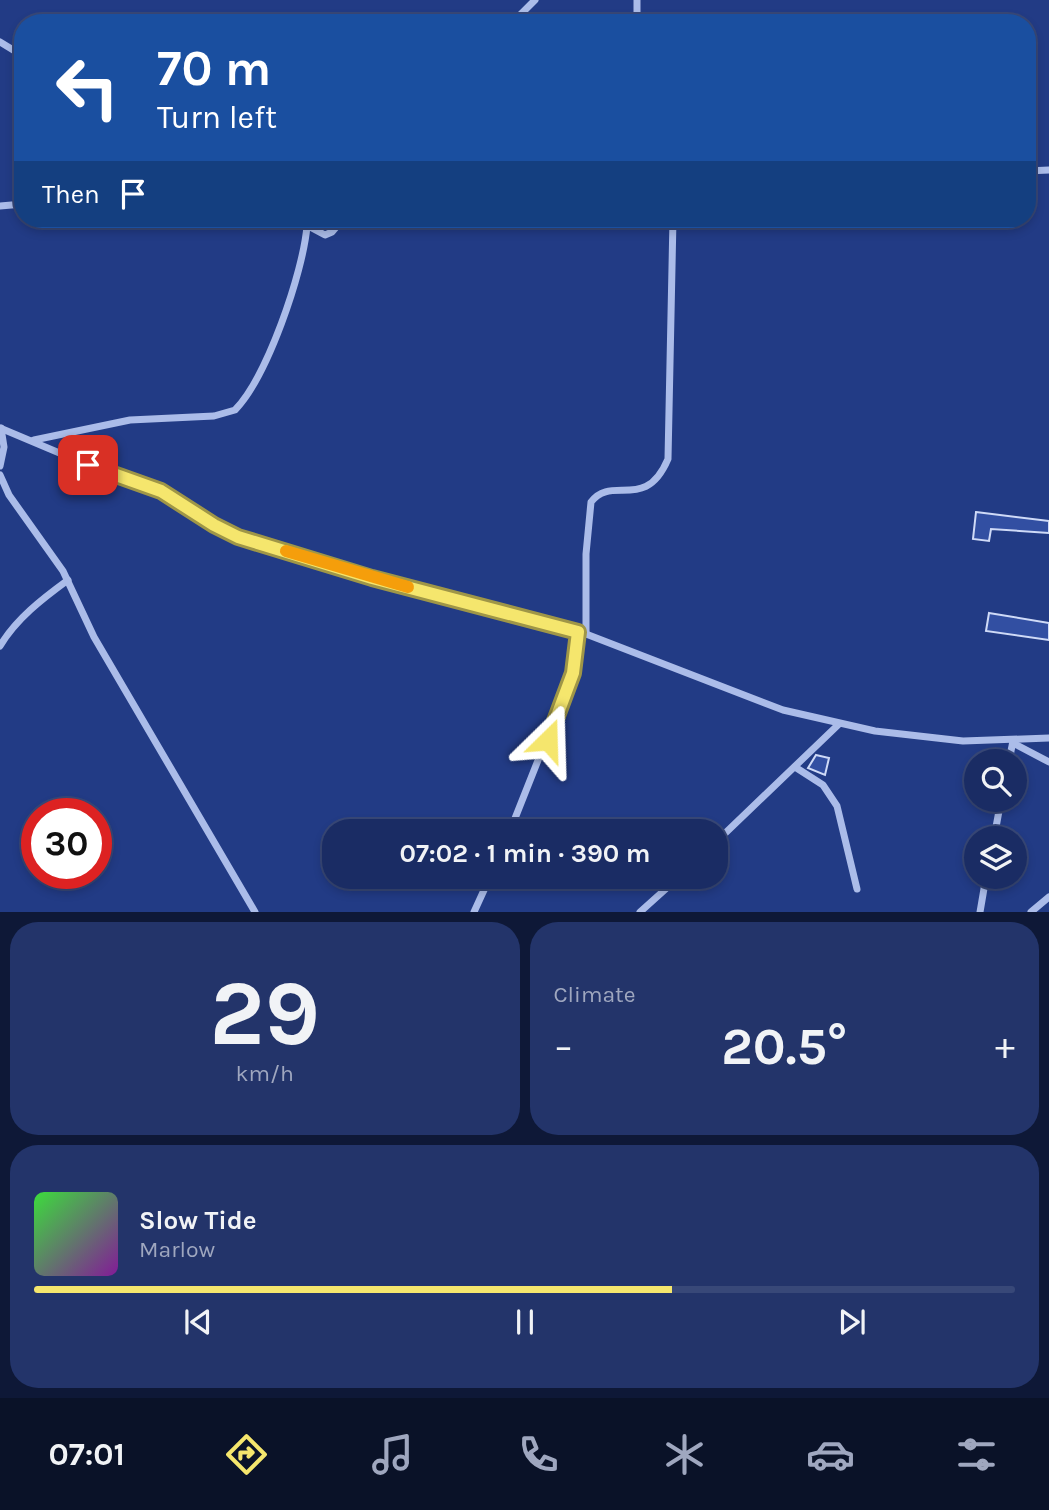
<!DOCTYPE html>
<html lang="en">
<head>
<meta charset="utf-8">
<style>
	:root { --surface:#1a2c64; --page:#23346a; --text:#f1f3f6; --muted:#9fa7bf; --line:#384878; --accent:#f5e66d }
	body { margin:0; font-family:Karla,sans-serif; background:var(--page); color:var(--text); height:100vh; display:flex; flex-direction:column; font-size:26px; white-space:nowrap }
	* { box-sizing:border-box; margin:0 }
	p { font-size:23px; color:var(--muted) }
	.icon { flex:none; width:38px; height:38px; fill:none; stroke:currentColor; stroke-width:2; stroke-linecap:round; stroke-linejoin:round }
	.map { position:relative; height:912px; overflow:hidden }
	.drawer { display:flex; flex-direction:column; gap:10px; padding:10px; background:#0e1837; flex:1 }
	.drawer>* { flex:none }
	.banner { position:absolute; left:14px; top:14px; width:1022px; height:214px; border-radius:28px; box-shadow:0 4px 10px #0003,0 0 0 2px var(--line); background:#1a4fa0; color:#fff; overflow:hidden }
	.fabs { position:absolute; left:964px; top:749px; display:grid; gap:14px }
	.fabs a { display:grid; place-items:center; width:63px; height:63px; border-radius:50%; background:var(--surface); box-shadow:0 4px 10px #0003,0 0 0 2px var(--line); font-size:35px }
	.speed { position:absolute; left:21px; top:798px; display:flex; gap:14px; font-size:35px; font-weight:700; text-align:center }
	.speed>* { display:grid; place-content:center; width:91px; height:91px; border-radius:50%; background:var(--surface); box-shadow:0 4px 10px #0003,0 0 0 2px var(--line); line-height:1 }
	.speed .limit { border:10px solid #d22; background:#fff; color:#111 }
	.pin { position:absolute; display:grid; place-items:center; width:60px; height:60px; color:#fff; margin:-30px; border-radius:14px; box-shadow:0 4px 10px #0006 }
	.me { position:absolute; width:77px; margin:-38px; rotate:22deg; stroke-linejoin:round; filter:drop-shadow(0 0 5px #0008) }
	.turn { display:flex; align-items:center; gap:24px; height:147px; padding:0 28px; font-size:32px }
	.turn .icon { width:91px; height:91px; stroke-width:2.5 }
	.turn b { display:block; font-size:49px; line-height:60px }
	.then { display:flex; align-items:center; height:66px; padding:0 28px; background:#0003; gap:14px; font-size:26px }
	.big { font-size:52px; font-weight:700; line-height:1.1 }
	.drawer .tile { flex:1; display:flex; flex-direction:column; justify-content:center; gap:10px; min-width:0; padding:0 24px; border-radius:28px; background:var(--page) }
	.drawer .dial { align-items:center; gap:0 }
	.dial b { font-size:91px; line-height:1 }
	.song { display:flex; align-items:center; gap:21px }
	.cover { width:84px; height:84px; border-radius:10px; background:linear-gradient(135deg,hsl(120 70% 55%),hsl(290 70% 35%)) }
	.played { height:7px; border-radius:4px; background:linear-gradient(90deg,var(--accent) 65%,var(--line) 65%) }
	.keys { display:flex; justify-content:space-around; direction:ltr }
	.heat { display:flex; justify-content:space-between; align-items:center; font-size:38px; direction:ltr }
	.drawer .tiles { flex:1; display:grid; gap:10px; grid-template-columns:1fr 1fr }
	.tile:last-child { grid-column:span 2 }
	.trip { position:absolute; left:322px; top:819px; width:406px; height:70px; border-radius:28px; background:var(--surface); box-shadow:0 4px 10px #0003,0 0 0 2px var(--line); font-weight:700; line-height:70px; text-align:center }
	.tabs { display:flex; height:112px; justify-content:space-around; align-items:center; background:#0a1228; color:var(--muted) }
	.tabs .icon { width:49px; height:49px }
	.tabs .on { color:var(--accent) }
	.tabs b { font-size:32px; color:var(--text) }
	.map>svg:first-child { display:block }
</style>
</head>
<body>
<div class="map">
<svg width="1049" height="912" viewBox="0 0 1049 912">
	<rect width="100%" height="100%" fill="#223b85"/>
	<g fill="#324fa2" stroke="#cfdaf7" stroke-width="2">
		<path d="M 976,512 L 1049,521 L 1049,533 L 991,529 L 989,541 L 973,539 Z"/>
		<path d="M 989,613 L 1049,623 L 1049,640 L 986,631 Z"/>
		<path d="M 816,755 L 829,758 L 825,775 L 808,768 Z"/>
	</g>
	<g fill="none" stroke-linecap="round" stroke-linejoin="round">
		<g stroke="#abbce9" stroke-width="7">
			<path d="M 512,23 L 535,0"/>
			<path d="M 637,23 L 637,0"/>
			<path d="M 0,42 L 23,56"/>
			<path d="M 1027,171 L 1049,170"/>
			<path d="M 0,206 L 23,204"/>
			<path d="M 295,219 L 325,235 L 332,232 L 343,219"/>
			<path d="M 0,428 L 88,465 L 161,491 L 214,525 L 238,537 L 372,578 L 586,634 L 783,710 L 875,731 L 963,741 L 1049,738"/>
			<path d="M 34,440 L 130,420 L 214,416 L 235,410 C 267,377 303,273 307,226"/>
			<path d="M 0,466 L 4,447 L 1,428"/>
			<path d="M 0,475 L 9,495 L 63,571 L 94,637 L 255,912"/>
			<path d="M 586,634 L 586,554 L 591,502 C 612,474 645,513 668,459 L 673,219"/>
			<path d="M 0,646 C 16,619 42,599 68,580"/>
			<path d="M 1013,743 L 1049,762"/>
			<path d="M 1009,761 L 1013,741"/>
			<path d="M 795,767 L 823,785 L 837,806 L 857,889"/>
			<path d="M 510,831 L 573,672 L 577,632"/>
			<path d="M 994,838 L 1001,800"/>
			<path d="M 716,842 L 839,724"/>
			<path d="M 474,912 L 490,877"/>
			<path d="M 640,912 L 679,877"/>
			<path d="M 980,912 L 986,877"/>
			<path d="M 1031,912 L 1049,897"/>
		</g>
	</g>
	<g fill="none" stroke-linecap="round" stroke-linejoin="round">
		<defs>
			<path id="route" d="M 88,465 L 161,491 L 214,525 L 238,537 L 372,578 L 578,632 L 573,673 L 548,740"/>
		</defs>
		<use href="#route" stroke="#9f9647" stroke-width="18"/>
		<use href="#route" stroke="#f5e66d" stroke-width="12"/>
		<path stroke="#f59e0b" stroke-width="12" d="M 286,551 L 408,587"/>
	</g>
</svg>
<div class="fabs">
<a><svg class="icon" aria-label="search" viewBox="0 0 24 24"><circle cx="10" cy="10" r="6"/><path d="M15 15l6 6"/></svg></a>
<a><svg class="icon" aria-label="layers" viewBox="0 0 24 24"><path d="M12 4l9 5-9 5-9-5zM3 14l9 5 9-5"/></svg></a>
</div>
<div class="speed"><div class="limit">30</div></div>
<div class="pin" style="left:88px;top:465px;background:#d93025"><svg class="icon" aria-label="arrive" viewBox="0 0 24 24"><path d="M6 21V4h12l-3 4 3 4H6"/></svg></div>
<svg class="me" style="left:548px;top:740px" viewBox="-20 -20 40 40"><path d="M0-17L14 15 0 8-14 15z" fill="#f5e66d" stroke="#fff" stroke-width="4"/></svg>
<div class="trip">07:02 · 1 min · 390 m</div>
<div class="banner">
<div class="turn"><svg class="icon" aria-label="left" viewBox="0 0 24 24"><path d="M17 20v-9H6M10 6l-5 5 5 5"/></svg><div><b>70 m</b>Turn left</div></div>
<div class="then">Then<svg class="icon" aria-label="arrive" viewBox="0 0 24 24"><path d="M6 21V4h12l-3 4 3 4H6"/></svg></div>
</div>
</div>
<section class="drawer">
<div class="tiles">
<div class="tile dial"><b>29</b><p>km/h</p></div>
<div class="tile"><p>Climate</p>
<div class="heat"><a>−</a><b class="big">20.5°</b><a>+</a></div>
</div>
<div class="tile">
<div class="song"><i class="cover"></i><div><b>Slow Tide</b><p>Marlow</p></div></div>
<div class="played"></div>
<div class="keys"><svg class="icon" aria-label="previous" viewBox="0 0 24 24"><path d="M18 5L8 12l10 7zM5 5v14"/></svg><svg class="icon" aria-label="pause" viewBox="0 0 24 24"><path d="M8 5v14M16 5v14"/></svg><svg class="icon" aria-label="next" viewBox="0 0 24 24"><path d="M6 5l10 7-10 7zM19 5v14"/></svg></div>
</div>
</div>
</section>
<nav class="tabs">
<b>07:01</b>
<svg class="icon on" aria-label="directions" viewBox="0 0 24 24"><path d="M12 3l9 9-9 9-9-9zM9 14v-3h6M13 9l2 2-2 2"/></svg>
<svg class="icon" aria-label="music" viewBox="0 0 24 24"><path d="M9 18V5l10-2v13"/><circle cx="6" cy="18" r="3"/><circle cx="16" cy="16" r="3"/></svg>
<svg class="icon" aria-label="phone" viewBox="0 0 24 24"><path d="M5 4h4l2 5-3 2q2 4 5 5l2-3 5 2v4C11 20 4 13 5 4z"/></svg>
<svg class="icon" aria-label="climate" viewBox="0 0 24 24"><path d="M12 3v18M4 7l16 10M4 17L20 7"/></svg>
<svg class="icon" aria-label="car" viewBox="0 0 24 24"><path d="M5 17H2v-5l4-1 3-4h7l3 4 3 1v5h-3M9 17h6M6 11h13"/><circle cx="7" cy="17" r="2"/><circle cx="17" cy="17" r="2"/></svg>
<svg class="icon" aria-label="filters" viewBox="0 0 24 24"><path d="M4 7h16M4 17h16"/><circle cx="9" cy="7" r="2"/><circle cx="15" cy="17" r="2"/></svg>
</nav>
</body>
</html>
